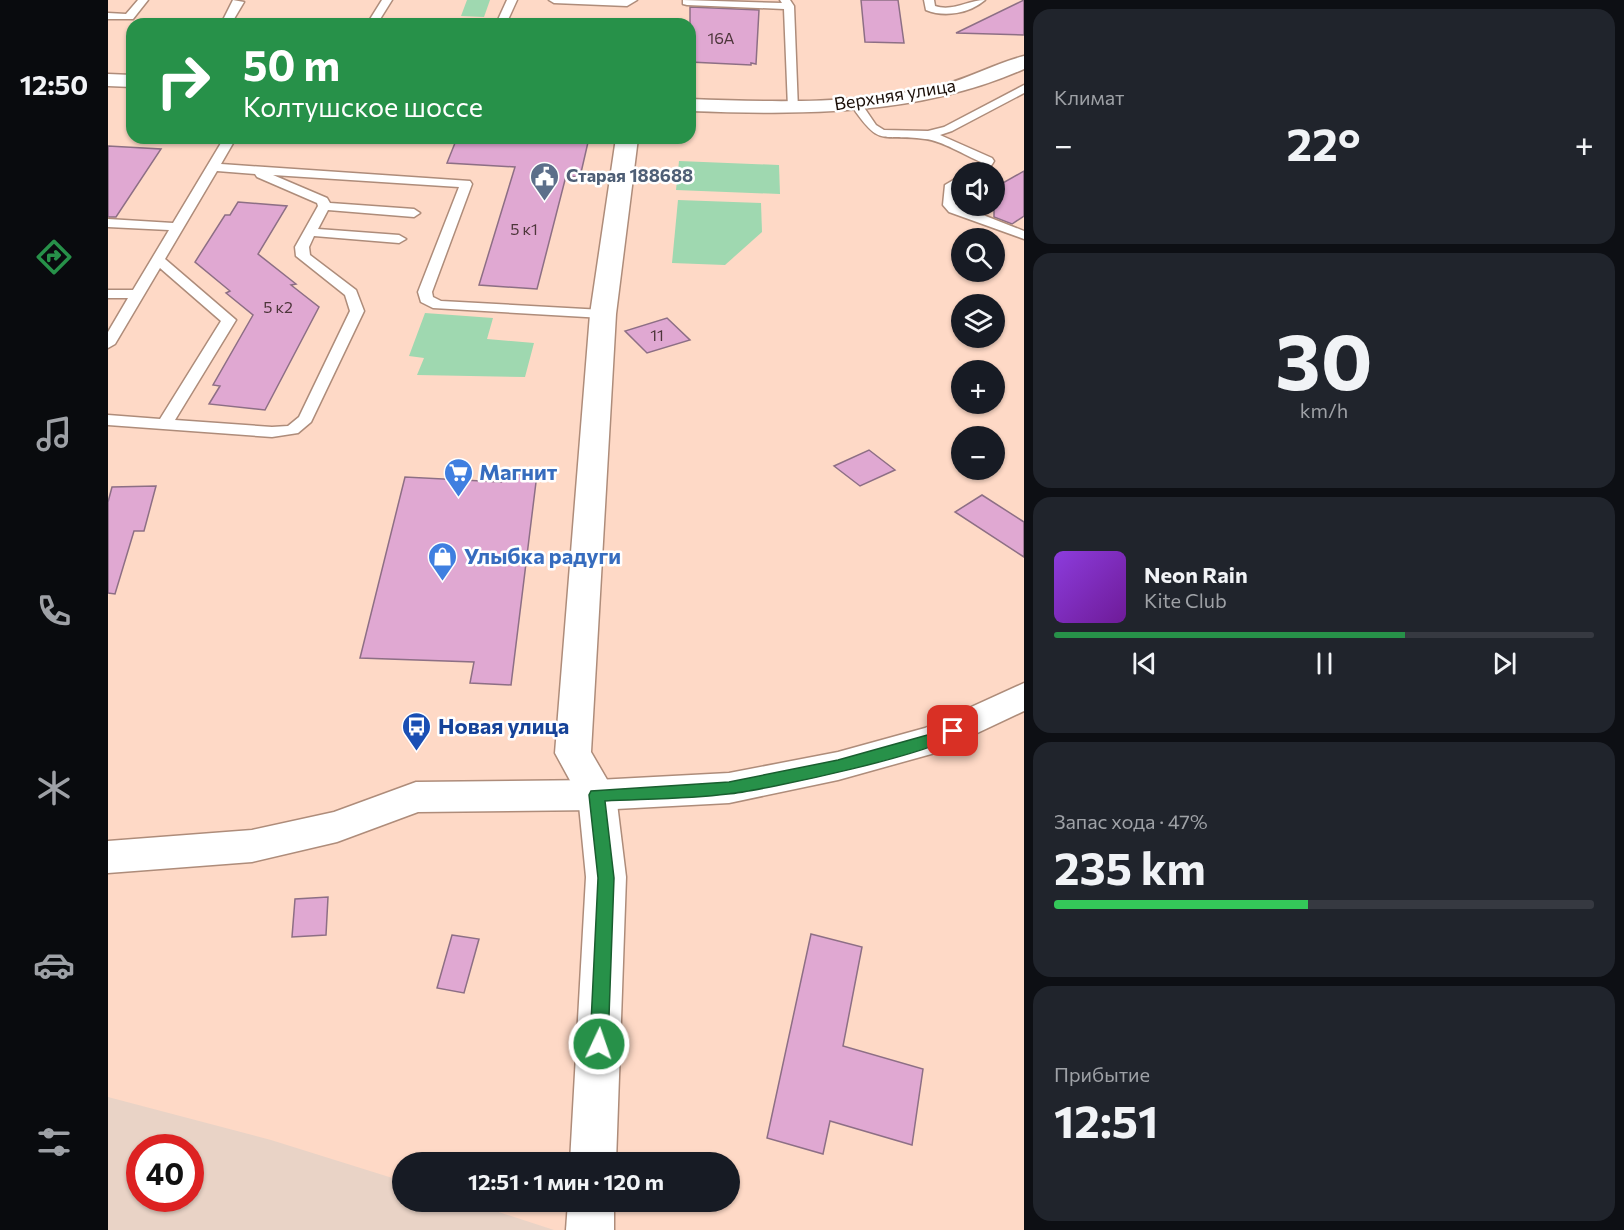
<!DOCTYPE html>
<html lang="ru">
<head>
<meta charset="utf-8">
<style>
	:root { --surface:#171b24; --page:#20242c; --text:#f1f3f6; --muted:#9ea1a6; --line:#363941; --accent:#279149 }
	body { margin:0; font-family:Commissioner,sans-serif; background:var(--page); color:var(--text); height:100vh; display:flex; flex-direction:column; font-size:22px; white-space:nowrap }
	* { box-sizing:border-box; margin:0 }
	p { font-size:20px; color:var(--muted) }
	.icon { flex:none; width:33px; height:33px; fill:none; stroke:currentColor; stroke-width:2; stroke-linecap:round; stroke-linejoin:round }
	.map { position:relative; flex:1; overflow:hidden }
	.sheet { display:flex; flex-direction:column; gap:9px; padding:9px; background:#0d0f14; width:600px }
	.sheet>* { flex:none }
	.guide { position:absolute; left:18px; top:18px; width:570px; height:126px; border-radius:18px; box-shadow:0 2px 4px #0004; background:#279149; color:#fff; overflow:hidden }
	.buttons { position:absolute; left:843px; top:162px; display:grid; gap:12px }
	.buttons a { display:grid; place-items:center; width:54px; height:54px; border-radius:50%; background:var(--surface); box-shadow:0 2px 4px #0004; font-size:30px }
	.speed { position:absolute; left:18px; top:1134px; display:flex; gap:12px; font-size:30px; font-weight:700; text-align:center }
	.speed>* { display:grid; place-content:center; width:78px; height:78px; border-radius:50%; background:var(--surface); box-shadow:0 2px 4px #0004; line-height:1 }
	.speed .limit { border:9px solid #d22; background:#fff; color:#111 }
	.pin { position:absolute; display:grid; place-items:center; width:51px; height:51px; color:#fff; margin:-26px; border-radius:12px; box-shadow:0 3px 9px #0006 }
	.me { position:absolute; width:66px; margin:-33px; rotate:3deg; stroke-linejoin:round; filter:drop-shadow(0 0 4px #0008) }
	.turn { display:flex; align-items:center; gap:21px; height:126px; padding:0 18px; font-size:27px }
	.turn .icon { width:78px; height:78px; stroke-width:2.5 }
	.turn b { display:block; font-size:42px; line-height:51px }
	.big { font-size:45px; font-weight:700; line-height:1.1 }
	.sheet .widget { flex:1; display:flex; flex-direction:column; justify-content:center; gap:9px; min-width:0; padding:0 21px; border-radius:18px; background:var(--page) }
	.sheet .dial { align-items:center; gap:0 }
	.dial b { font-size:78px; line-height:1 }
	.song { display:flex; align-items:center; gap:18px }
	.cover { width:72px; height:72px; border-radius:9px; background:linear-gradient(135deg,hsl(270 70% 55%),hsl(280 70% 35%)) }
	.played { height:6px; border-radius:3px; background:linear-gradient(90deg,var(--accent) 65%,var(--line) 65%) }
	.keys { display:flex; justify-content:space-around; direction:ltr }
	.heat { display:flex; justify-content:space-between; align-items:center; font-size:33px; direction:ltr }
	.charge { height:9px; border-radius:4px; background:linear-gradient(90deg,#34c759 47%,var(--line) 0) }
	.trip { position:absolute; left:284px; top:1152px; width:348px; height:60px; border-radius:30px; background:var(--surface); box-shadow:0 2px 4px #0004; font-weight:700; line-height:60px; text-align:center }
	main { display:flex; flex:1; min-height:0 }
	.menu { display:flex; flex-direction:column; width:108px; justify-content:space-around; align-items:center; background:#090b0e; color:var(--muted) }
	.menu .icon { width:42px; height:42px }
	.menu .current { color:var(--accent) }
	.menu b { font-size:27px; color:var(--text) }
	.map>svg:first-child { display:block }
</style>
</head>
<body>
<main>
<nav class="menu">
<b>12:50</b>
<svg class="icon current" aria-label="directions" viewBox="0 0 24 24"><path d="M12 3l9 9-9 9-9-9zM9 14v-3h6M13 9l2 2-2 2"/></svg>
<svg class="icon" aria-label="music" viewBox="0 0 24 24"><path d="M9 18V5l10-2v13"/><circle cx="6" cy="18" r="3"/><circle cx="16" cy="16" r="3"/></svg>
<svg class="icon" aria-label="phone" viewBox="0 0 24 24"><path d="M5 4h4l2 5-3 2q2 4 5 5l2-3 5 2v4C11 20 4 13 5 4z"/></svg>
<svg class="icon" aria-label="climate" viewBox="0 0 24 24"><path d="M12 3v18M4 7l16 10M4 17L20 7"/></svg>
<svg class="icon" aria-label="car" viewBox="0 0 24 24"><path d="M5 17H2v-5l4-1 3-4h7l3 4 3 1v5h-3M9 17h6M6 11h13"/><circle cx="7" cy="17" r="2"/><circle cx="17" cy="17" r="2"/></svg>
<svg class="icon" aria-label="filters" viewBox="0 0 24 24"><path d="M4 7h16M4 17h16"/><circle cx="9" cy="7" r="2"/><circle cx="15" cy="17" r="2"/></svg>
</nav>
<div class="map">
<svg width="916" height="1230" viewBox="0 0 916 1230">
	<rect width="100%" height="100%" fill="#fed9c6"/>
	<path fill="#e9d3c6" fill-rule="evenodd" d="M 0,1097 L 163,1140 L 294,1181 L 294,1202 L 360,1202 L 446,1230 L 0,1230 ZM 32,1148 L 82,1148 L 82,1198 L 32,1198 Z"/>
	<g fill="#9fd8b0">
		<path d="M 359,0 L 382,0 L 376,17 L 353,16 Z"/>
		<path d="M 571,161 L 671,165 L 672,194 L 568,190 Z"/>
		<path d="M 570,200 L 653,203 L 654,232 L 617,265 L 564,263 Z"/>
		<path d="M 317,313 L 385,318 L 379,339 L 426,343 L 417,377 L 309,375 L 316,358 L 301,356 Z"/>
	</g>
	<g fill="#e0a8d2" stroke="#8d6f85" stroke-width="1.5">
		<path d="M 753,0 L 790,0 L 796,43 L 757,42 Z"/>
		<path d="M 916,0 L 916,35 L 848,33 Z"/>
		<path d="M 582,7 L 651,10 L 648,64 L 643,63 L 643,65 L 582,62 Z"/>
		<path d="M 349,138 L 481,138 L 472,177 L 458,176 L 429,289 L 371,285 L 407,167 L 339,163 Z"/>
		<path d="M 0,146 L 53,149 L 8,217 L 0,217 Z"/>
		<path d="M 916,171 L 916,216 L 904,224 L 886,217 L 886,188 Z"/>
		<path d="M 130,202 L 179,206 L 150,254 L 188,284 L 183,285 L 211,307 L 157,410 L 101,404 L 112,386 L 105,385 L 145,315 L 118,293 L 122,291 L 87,262 L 117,215 L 122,215 Z"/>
		<path d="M 559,318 L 582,340 L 539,353 L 517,331 Z"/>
		<path d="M 761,450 L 787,470 L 752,486 L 726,466 Z"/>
		<path d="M 394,473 L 429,474 L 403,685 L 362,683 L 366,662 L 252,658 L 297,477 L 393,482 Z"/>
		<path d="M 48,486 L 36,531 L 26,531 L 7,594 L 0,593 L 0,502 L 4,487 Z"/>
		<path d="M 874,495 L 916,522 L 916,557 L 847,512 Z"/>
		<path d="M 220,897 L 218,935 L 184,937 L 187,899 Z"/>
		<path d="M 703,934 L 754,947 L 735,1046 L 815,1069 L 804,1145 L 722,1121 L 715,1154 L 659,1138 Z"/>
		<path d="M 344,935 L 371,939 L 356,993 L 329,988 Z"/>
	</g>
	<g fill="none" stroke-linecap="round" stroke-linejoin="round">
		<defs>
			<g id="service">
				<path d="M 30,0 L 40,0 L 25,19 L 0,19 L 0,13 L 18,14 Z"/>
				<path d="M 125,0 L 136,2 L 123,24 L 113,24 Z"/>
				<path d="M 274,0 L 284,0 L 269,24 L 259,24 Z"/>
				<path d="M 399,0 L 409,0 L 398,24 L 388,24 Z"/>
				<path d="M 441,0 L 529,0 L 519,6 L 446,3 Z"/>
				<path d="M 575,0 L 674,3 L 672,0 L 682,0 L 686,6 L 690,110 L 686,111 L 680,108 L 676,9 L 579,5 L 575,4 Z"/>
				<path d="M 816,0 L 826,0 L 827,6 C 845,12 860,0 877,0 C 862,13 837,18 818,10 Z"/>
				<path d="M 916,85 L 916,93 L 844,131 L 832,135 L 884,158 L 886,161 C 881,172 870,173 859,172 L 873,162 C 858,156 833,140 817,139 C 772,133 773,149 743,105 L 745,103 L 753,103 L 768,125 L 776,130 L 820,131 L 836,127 Z"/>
				<path d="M 116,138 L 128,138 L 113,164 L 362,181 L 364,184 L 324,292 L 325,297 L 333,301 L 495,310 L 502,314 L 495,318 L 325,308 L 313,302 L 310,292 L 351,187 L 165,175 L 219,198 L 222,203 L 306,209 L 312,213 L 306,217 L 220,210 L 210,229 L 291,235 L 298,239 L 291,243 L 206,236 L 201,247 L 202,255 L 248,290 L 256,311 L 203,422 L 190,433 L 164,437 L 0,425 L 0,415 L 52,419 L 113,321 L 52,268 L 7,344 L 0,348 L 0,332 L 20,298 L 0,298 L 0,290 L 25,290 L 61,230 L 0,227 L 0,219 L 65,223 ZM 109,171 L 147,174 L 149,177 L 209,203 L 210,206 L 187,247 L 188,256 L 237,295 L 242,311 L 191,417 L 180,426 L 164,427 L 67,420 L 128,320 L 57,259 Z"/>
				<path d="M 854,175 L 854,184 L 849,187 L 847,204 L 916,231 L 916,239 L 841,212 L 835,205 L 837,185 Z"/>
			</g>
			<g id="minor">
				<path d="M 916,56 L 916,69 C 810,116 696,115 582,111 L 582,99 C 665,102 752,105 834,85 C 862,78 888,63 916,56 Z"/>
				<path d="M 0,74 L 24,75 L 24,87 L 0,86 Z"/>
				<path d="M 508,138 L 530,138 L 508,314 L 483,752 L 508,795 L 502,806 L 489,810 L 476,806 L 447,753 L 482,314 Z"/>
			</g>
			<g id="tertiary">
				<path d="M 489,780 L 502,784 L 508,795 L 518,877 L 508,1162 L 462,1162 L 478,877 L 470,795 L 476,784 Z"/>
				<path d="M 460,1202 L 506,1202 L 506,1230 L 458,1230 Z"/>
			</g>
			<path id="secondary" d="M 916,683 L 916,711 L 827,753 L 730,780 L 621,803 L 489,810 L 310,812 L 229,842 L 144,862 L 0,873 L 0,841 L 144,830 L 226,812 L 308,782 L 489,780 L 621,773 L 730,752 L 817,728 Z"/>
		</defs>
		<use href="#service" stroke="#ae8c7a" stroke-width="3"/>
		<use href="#minor" stroke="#ae8c7a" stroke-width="3"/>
		<use href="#tertiary" stroke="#ae8c7a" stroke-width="3"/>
		<use href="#secondary" stroke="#ae8c7a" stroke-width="3"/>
		<use href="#service" fill="#fff" fill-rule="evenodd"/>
		<use href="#minor" fill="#fff" fill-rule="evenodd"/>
		<use href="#tertiary" fill="#fff" fill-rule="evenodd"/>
		<use href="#secondary" fill="#fff" fill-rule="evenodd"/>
	</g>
	<path fill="#279149" stroke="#195e2f" stroke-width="1.5" d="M 845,725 L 850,727 L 852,731 C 842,751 652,791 620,794 C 580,799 538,799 497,801 L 506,878 L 500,1044 L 497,1050 L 491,1052 L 484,1050 L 482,1044 L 490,878 L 481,795 L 483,791 L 621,782 L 730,760 L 823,734 Z"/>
	<defs>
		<symbol id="civic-pin" viewBox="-11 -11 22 30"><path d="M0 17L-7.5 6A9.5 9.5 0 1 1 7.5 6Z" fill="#5c6f8a" stroke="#fff"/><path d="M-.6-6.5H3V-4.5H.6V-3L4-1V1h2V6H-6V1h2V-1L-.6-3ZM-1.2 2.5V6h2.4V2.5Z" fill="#fff"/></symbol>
		<symbol id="supermarket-pin" viewBox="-11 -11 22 30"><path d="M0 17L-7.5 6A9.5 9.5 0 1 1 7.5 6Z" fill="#3f7fe0" stroke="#fff"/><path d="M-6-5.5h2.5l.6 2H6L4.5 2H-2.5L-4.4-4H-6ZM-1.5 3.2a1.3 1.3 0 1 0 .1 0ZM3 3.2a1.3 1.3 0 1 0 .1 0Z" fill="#fff"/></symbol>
		<symbol id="shop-pin" viewBox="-11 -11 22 30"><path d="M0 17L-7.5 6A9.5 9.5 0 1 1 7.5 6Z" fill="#3f7fe0" stroke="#fff"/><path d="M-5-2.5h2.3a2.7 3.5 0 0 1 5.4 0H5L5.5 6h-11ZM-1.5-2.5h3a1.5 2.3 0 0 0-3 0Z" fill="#fff"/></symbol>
		<symbol id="bus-pin" viewBox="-11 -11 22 30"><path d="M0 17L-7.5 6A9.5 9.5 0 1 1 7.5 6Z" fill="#1a4fb4" stroke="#fff"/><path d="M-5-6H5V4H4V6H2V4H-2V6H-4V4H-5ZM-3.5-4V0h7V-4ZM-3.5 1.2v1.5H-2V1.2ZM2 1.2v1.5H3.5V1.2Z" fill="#fff"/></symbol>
	</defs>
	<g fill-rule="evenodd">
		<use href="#civic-pin" x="420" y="160" width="33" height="45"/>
		<use href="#supermarket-pin" x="334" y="456" width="33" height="45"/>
		<use href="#shop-pin" x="318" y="540" width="33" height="45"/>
		<use href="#bus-pin" x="292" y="710" width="33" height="45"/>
	</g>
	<g text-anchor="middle" stroke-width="5" stroke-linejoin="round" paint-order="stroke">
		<g font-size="16" fill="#4d363b">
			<text x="613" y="44">16А</text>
			<text x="416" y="235">5 к1</text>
			<text x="170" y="313">5 к2</text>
			<text x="549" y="341">11</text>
		</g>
		<g font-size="18" fill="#1c1009" stroke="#fff">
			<text transform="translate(787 95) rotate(-9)" y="6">Верхняя улица</text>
		</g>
		<g font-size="18" font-weight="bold" fill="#4e5e75" stroke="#fff" text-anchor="start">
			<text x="458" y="182">Старая 188688</text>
		</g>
		<g font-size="22" font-weight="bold" fill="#366cbe" stroke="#fff" text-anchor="start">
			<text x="371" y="480">Магнит</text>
			<text x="356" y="564">Улыбка радуги</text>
		</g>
		<g font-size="22" font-weight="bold" fill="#164399" stroke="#fff" text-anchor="start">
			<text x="330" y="734">Новая улица</text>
		</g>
	</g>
</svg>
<div class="buttons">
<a><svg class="icon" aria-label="sound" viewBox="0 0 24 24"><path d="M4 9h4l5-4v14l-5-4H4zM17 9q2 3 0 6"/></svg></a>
<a><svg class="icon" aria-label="search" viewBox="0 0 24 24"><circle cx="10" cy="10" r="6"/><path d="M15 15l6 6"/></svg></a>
<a><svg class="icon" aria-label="layers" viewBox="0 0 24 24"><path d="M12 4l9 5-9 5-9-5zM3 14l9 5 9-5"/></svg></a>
<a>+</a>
<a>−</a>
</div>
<div class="speed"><div class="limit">40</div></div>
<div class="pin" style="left:845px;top:731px;background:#d93025"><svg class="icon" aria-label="arrive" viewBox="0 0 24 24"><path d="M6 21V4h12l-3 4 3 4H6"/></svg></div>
<svg class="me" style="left:491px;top:1044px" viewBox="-20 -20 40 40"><circle r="17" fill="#279149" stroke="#fff" stroke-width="3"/><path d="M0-11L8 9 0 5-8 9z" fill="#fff"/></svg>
<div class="trip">12:51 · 1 мин · 120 m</div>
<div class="guide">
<div class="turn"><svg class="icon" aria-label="right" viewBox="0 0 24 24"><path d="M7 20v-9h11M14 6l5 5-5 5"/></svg><div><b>50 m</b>Колтушское шоссе</div></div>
</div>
</div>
<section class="sheet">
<div class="widget"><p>Климат</p>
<div class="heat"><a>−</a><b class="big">22°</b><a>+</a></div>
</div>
<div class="widget dial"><b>30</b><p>km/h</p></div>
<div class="widget">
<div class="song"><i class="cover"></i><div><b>Neon Rain</b><p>Kite Club</p></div></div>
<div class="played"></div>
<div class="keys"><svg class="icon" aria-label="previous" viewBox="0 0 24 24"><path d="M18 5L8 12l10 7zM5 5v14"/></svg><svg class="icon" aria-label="pause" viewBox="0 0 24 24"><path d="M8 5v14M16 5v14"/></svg><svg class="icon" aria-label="next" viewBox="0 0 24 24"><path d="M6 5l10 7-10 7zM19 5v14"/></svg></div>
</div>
<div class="widget"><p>Запас хода · 47%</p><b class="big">235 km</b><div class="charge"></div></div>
<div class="widget"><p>Прибытие</p><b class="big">12:51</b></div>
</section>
</main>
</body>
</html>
